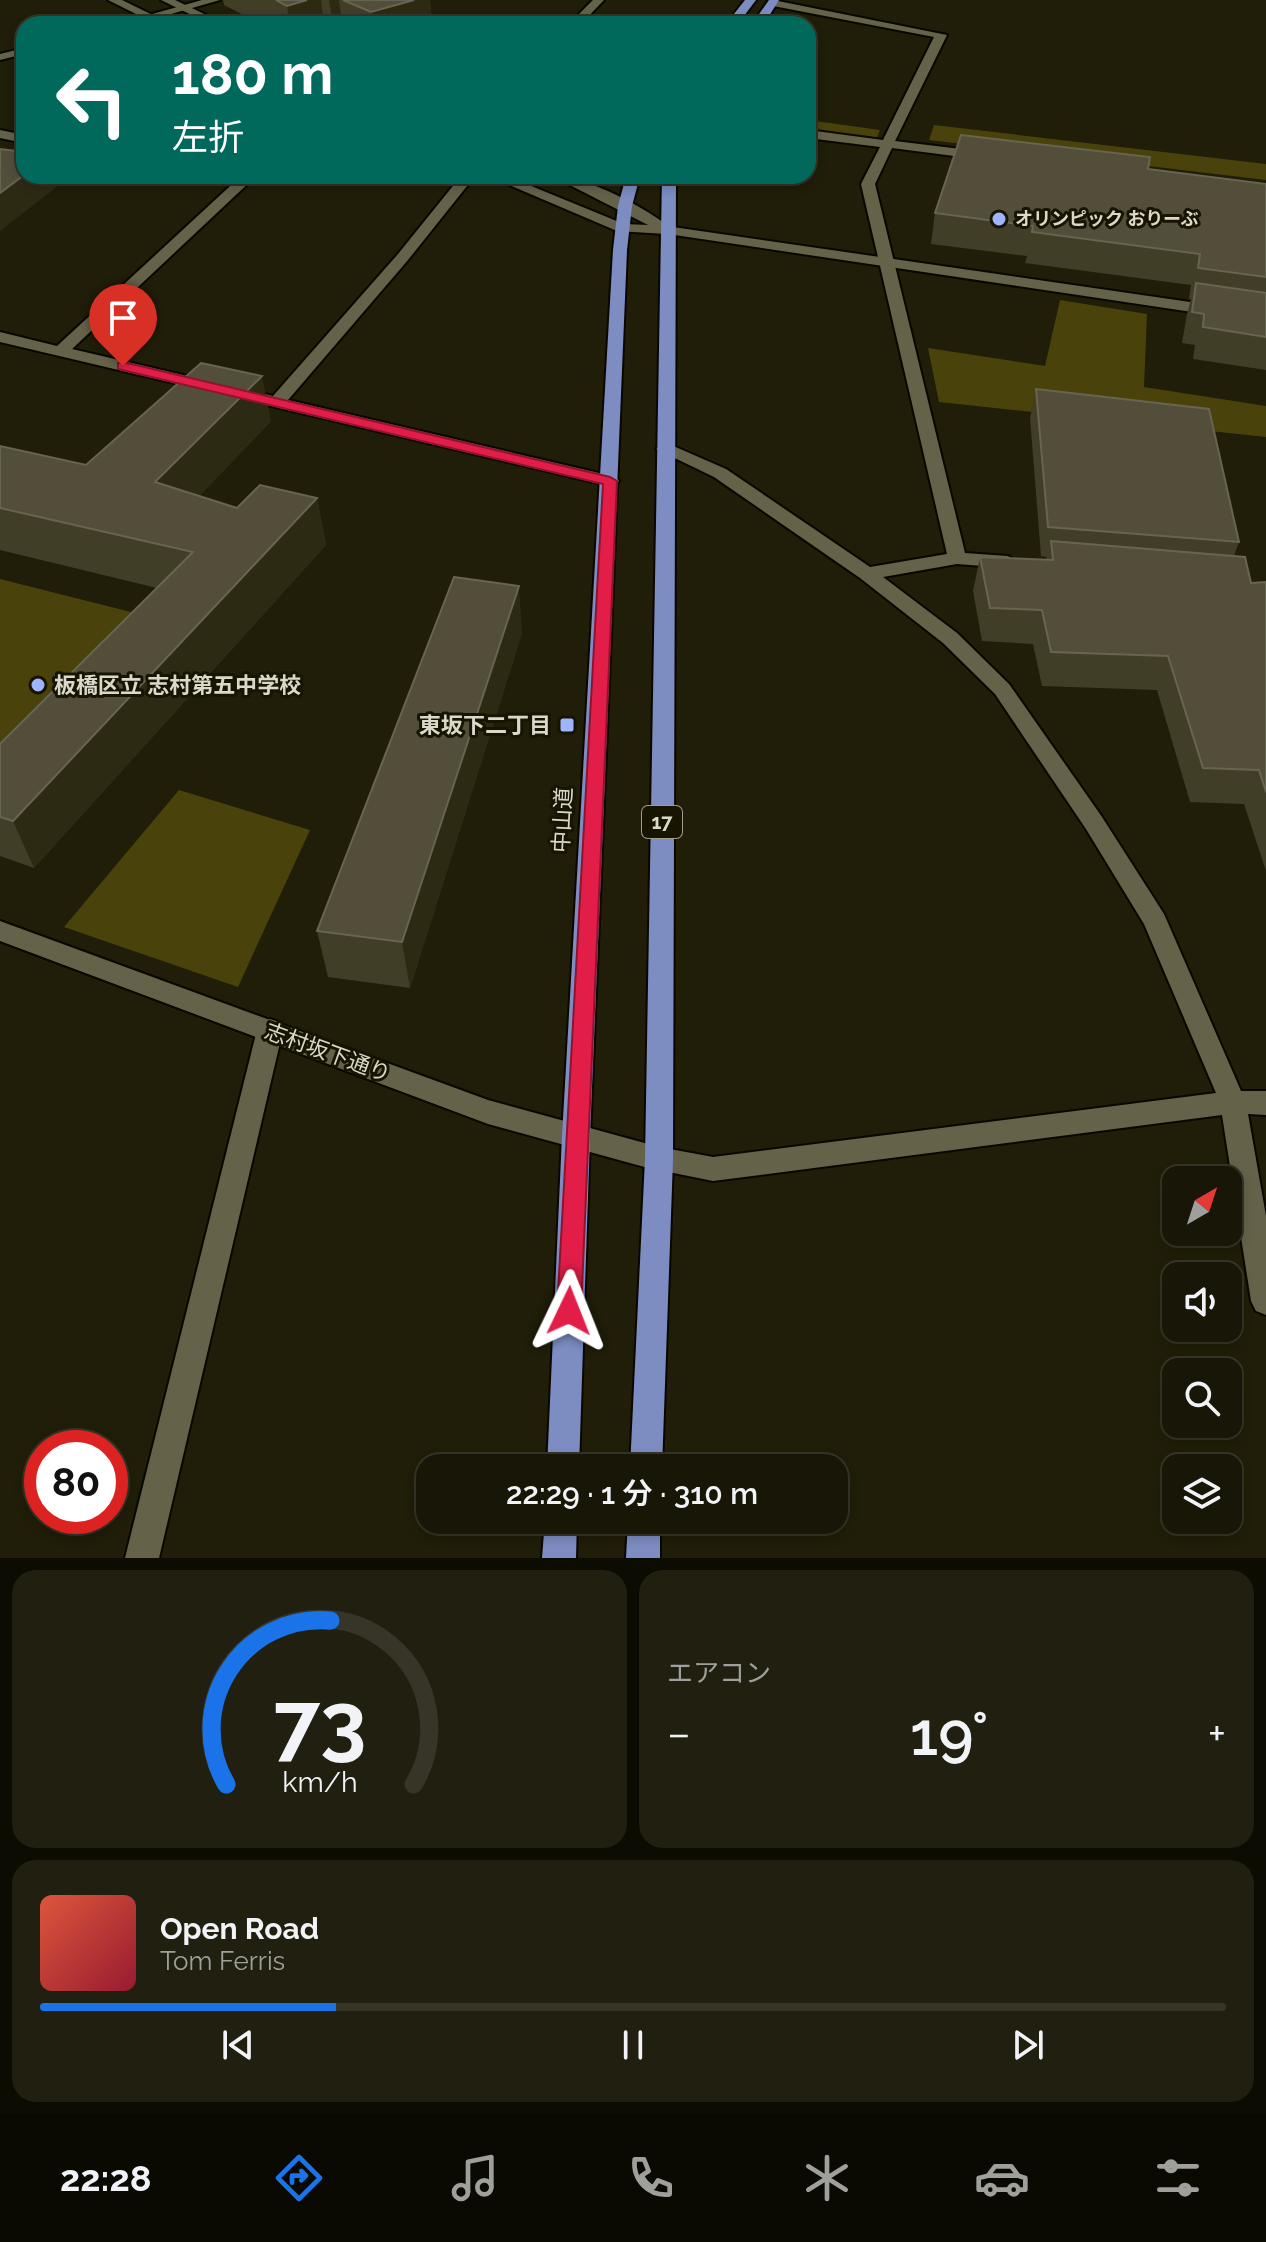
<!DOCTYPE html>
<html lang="ja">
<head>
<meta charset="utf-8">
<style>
	:root { --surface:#181606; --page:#211f10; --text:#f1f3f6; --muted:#9f9f9b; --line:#363528; --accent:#1a73e8 }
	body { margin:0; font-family:Raleway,"Noto Sans JP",sans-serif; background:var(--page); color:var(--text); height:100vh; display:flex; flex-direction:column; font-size:30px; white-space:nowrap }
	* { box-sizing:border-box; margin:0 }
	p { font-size:26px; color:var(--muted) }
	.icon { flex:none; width:44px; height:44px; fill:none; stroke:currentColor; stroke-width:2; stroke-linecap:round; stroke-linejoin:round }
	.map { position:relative; height:1558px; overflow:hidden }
	.side { display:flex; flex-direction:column; gap:12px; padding:12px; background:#0d0c03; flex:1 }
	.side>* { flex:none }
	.guide { position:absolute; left:16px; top:16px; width:800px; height:168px; border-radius:24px; box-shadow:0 4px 12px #0003,0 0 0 2px var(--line); background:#00695c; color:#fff; overflow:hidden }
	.needle { width:52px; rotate:39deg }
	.fabs { position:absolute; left:1162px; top:1166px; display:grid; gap:16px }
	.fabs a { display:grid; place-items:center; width:80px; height:80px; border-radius:16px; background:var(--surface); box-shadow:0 4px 12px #0003,0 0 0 2px var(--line); font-size:40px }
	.speed { position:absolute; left:24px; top:1430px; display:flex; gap:16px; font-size:40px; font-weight:700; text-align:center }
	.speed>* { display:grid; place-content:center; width:104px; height:104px; border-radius:50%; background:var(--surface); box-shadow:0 4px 12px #0003,0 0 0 2px var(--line); line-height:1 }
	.speed .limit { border:12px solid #d22; background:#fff; color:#111 }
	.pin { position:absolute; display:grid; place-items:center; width:68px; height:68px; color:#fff; margin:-82px -34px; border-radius:50% 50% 50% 0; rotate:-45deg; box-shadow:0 0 8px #0007 }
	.pin .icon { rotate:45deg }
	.me { position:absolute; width:88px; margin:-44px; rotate:2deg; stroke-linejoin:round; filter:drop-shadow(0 0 6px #0008) }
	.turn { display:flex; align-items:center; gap:28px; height:168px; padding:0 24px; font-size:36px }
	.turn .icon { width:104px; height:104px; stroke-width:2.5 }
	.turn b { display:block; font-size:56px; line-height:68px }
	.big { font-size:60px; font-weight:600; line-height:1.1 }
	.side .widget { flex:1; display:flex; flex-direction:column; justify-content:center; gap:12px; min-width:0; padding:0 28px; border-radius:24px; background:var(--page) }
	.side .dial { align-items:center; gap:0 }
	.dial svg { height:208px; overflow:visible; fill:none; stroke:var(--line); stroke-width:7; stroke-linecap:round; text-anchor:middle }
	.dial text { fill:var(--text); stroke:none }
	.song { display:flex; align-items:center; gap:24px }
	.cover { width:96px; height:96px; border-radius:12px; background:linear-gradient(135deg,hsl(10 70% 55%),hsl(350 70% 35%)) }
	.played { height:8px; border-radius:4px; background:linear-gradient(90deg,var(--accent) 25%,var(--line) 25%) }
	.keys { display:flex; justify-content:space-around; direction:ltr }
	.heat { display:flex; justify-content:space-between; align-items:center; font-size:44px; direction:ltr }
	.side .tiles { flex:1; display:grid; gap:12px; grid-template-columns:1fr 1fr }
	.widget:last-child { grid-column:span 2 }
	.trip { position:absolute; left:416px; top:1454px; width:432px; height:80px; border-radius:24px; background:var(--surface); box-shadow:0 4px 12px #0003,0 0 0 2px var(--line); font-weight:600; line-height:80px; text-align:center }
	.menu { display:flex; height:128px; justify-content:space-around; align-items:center; background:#0a0902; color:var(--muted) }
	.menu .icon { width:56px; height:56px }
	.menu .selected { color:var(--accent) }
	.menu b { font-size:36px; color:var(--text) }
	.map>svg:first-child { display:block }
</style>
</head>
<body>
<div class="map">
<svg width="1266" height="1558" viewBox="0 0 1266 1558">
	<rect width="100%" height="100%" fill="#201d08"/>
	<g fill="#4a420b">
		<path d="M 808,120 L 880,130 L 876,140 L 808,131 Z"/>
		<path d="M 934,125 L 1266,164 L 1266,180 L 929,140 Z"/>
		<path d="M 1060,300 L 1147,314 L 1144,387 L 1266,406 L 1266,437 L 939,402 L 928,348 L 1045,366 Z"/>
		<path d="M 0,579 L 135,613 L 0,751 Z"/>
		<path d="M 179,790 L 310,830 L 238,987 L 64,927 Z"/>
	</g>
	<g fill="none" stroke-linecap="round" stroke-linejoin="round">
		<defs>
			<g id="minor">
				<path d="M 593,0 L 604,0 L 581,24 L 569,24 Z"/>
				<path d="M 773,0 L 947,35 L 895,141 L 985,152 L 991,156 L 985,160 L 892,148 L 875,184 L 965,553 L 1008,556 L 1017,562 L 1008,568 L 957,564 L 883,577 L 957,633 L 1009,684 L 1102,817 L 1164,914 L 1241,1091 L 1266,1091 L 1266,1115 L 1248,1114 L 1266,1216 L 1266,1315 L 1256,1311 L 1251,1301 L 1222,1115 L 713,1181 L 649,1168 L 645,1159 L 649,1150 L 659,1147 L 713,1157 L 1216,1093 L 1144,924 L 1086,829 L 995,694 L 943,643 L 860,578 L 714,477 L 656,449 L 665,444 L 671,445 L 726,469 L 870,567 L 947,554 L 861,184 L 880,147 L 808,138 L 808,130 L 883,140 L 934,37 L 768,5 L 768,1 Z"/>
				<path d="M 0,130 L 24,135 L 24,143 L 0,138 Z"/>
				<path d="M 241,176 L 254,178 L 72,349 L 273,396 L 398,254 L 461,176 L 475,176 L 408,260 L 288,400 L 616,477 L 619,481 L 616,485 L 610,486 L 0,342 L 0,332 L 57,346 Z"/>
				<path d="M 270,1019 L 279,1022 L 283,1030 L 159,1558 L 125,1558 L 257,1030 L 261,1022 Z"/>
			</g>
			<g id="tertiary">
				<path d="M 202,0 L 220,0 L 136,24 L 117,24 Z"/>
				<path d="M 24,48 L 24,54 L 0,60 L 0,54 Z"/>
				<path d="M 666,226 L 1266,313 L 1266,323 L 661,233 L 659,230 Z"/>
				<path d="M 0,921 L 488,1100 L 659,1147 L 669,1150 L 673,1159 L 669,1168 L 659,1171 L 488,1124 L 0,941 Z"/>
			</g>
			<g id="secondary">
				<path d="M 108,0 L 122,0 L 171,24 L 156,24 Z"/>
				<path d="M 161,0 L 175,0 L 225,24 L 210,24 Z"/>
				<path d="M 488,176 L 507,176 L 624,224 L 648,225 L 552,176 C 587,176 647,208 673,230 L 666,234 L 617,231 Z"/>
			</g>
			<g id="trunk">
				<path d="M 745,0 L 756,0 L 738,24 L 726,24 Z"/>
				<path d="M 769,0 L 779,0 L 764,24 L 752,24 Z"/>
				<path d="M 626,176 L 640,176 L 632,206 L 627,250 L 590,1136 L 579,1468 L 547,1468 L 562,1136 L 613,250 L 618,206 Z"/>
				<path d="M 662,176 L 676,176 L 673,1159 L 662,1468 L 630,1468 L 645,1159 Z"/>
				<path d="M 545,1520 L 577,1520 L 576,1558 L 542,1558 Z"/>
				<path d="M 628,1520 L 660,1520 L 660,1558 L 626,1558 Z"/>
			</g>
		</defs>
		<use href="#minor" stroke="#0a0700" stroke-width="4"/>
		<use href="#tertiary" stroke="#0a0700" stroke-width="4"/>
		<use href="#secondary" stroke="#0a0700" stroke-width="4"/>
		<use href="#trunk" stroke="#0a0700" stroke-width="4"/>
		<use href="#minor" fill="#65624a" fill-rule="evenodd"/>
		<use href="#tertiary" fill="#65624a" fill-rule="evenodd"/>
		<use href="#secondary" fill="#65624a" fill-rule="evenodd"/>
		<use href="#trunk" fill="#7d8dc2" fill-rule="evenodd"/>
	</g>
	<g fill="#413e28">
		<path d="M 223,0 L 430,0 L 432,24 L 261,24 L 224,5 Z"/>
		<path d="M 1148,169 L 1266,184 L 1266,370 L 1193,359 L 1195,345 L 1182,343 L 1187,314 L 1191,299 L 1189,299 L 1191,285 L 1025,263 L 1027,256 L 931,244 L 935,213 Z"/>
		<path d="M 1036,389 L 1239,542 L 1234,556 L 1251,583 L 1266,582 L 1266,871 L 1244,804 L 1190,802 L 1157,690 L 1042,686 L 1033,644 L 982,641 L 973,591 L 980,557 L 1046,559 L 1047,557 L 1041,556 L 1030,418 Z"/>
		<path d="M 271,421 L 199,496 L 237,508 L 317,498 L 326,545 L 34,868 L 0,856 L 0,744 L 157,588 L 0,550 L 0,446 L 86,465 Z"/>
		<path d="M 522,633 L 410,988 L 328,977 L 317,931 Z"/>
	</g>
	<g fill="#2d2a14">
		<path d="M 307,0 L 321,0 L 324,24 L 290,24 L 287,6 Z"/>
		<path d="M 329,0 L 339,0 L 342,24 L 333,24 Z"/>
		<path d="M 414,0 L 430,0 L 432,24 L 372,24 L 371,12 Z"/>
		<path d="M 24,175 L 55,176 L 58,186 L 0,231 L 0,193 Z"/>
		<path d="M 262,376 L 271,421 L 168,529 L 155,482 Z"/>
		<path d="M 317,498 L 326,545 L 34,868 L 13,821 Z"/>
		<path d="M 519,586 L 522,633 L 410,988 L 402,942 Z"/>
	</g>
	<g fill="#524e3a" stroke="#676450" stroke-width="2">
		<path d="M 276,0 L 307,0 L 287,6 Z"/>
		<path d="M 343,0 L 414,0 L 371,12 Z"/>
		<path d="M 961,135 L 1150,157 L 1148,169 L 1266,184 L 1266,277 L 1198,268 L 1200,254 L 1032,232 L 1033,226 L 935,213 Z"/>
		<path d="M 0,149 L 24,152 L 24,175 L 0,193 Z"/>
		<path d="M 1196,283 L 1266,293 L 1266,337 L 1203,327 L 1204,314 L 1192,312 Z"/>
		<path d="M 201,363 L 262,376 L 155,482 L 237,508 L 260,485 L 317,498 L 13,821 L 0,817 L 0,744 L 193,552 L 0,508 L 0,446 L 86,465 Z"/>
		<path d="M 1036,389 L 1209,409 L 1239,542 L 1048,527 Z"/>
		<path d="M 1051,541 L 1245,557 L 1251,583 L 1266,582 L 1266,792 L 1259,770 L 1203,768 L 1168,656 L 1051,652 L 1042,610 L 990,608 L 980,557 L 1053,560 Z"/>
		<path d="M 454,577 L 519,586 L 402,942 L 317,931 Z"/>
	</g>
	<path fill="#e11d48" stroke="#92132f" stroke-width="2" d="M 123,362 L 610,477 L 617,481 L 581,1311 L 577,1320 L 569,1323 L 560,1320 L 557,1311 L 603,484 L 118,369 L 118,363 Z"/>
	<g fill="#9eb4fd" stroke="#171401" stroke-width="3">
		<circle cx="999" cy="219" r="8"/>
		<circle cx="38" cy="685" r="8"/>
		<rect x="559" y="717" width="16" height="16" rx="4"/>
	</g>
	<g text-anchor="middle" stroke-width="6" stroke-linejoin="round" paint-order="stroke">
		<g font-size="18" font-weight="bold" fill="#dad8cb" stroke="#171401" text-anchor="start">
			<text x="1015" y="225">オリンピック おりーぶ</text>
		</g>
		<rect fill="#171401" stroke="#a09d8e" stroke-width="2" x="642" y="806" width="40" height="32" rx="6"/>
		<g font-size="20" font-weight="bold" fill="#dad8cb">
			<text x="662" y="829">17</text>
		</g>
		<g font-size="22" font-weight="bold" fill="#dad8cb" stroke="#171401" text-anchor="start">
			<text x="54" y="693">板橋区立 志村第五中学校</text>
			<text x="551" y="733" text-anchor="end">東坂下二丁目</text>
		</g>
		<g font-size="22" fill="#dad8cb" stroke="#171401">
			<text transform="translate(562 820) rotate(-87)" y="8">中山道</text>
			<text transform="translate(328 1052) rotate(20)" y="8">志村坂下通り</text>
		</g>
	</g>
</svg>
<div class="fabs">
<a><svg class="needle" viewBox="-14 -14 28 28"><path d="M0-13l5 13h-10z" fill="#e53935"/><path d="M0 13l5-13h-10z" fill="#9f9f9b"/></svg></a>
<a><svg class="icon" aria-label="sound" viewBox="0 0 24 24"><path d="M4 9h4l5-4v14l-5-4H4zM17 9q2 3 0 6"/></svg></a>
<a><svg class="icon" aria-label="search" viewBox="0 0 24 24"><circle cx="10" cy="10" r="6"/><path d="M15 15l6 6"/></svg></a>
<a><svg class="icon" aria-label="layers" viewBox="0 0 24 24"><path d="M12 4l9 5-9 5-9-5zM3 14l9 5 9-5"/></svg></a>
</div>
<div class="speed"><div class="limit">80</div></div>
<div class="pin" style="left:123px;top:366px;background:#d93025"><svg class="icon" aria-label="arrive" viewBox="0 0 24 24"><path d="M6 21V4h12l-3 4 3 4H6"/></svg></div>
<svg class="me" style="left:569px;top:1311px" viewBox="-20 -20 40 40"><path d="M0-17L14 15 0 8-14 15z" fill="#e11d48" stroke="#fff" stroke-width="4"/></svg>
<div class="trip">22:29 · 1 分 · 310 m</div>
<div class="guide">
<div class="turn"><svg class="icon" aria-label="left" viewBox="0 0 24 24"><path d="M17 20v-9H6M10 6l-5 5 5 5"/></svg><div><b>180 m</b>左折</div></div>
</div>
</div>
<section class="side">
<div class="tiles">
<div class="widget dial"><svg viewBox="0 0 100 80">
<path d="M14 69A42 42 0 1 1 86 69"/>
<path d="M14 69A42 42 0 0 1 54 6" stroke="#1a73e8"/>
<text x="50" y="56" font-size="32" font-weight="700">73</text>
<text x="50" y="72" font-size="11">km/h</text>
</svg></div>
<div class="widget"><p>エアコン</p>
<div class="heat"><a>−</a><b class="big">19°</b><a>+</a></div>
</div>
<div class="widget">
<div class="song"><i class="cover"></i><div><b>Open Road</b><p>Tom Ferris</p></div></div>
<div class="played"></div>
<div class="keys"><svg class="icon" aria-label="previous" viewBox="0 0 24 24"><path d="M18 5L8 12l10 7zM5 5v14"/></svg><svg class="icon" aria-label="pause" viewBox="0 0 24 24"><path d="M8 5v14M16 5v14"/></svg><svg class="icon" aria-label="next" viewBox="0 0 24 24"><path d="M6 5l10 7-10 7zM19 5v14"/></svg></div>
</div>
</div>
</section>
<nav class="menu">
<b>22:28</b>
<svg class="icon selected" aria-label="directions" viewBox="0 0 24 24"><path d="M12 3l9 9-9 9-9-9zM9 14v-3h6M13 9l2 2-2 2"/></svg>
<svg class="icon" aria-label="music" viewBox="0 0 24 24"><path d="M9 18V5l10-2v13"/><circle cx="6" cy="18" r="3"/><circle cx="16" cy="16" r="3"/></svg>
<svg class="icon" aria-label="phone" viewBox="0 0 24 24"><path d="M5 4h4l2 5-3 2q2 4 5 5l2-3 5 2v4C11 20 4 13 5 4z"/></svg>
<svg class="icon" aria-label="climate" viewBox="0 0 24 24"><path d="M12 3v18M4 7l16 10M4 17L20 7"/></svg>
<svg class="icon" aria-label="car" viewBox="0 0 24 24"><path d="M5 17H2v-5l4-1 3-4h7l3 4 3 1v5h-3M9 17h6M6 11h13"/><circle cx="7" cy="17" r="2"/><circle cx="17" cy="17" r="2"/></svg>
<svg class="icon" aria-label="filters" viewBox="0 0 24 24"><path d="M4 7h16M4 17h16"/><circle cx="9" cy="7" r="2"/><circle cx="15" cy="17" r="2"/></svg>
</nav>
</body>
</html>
